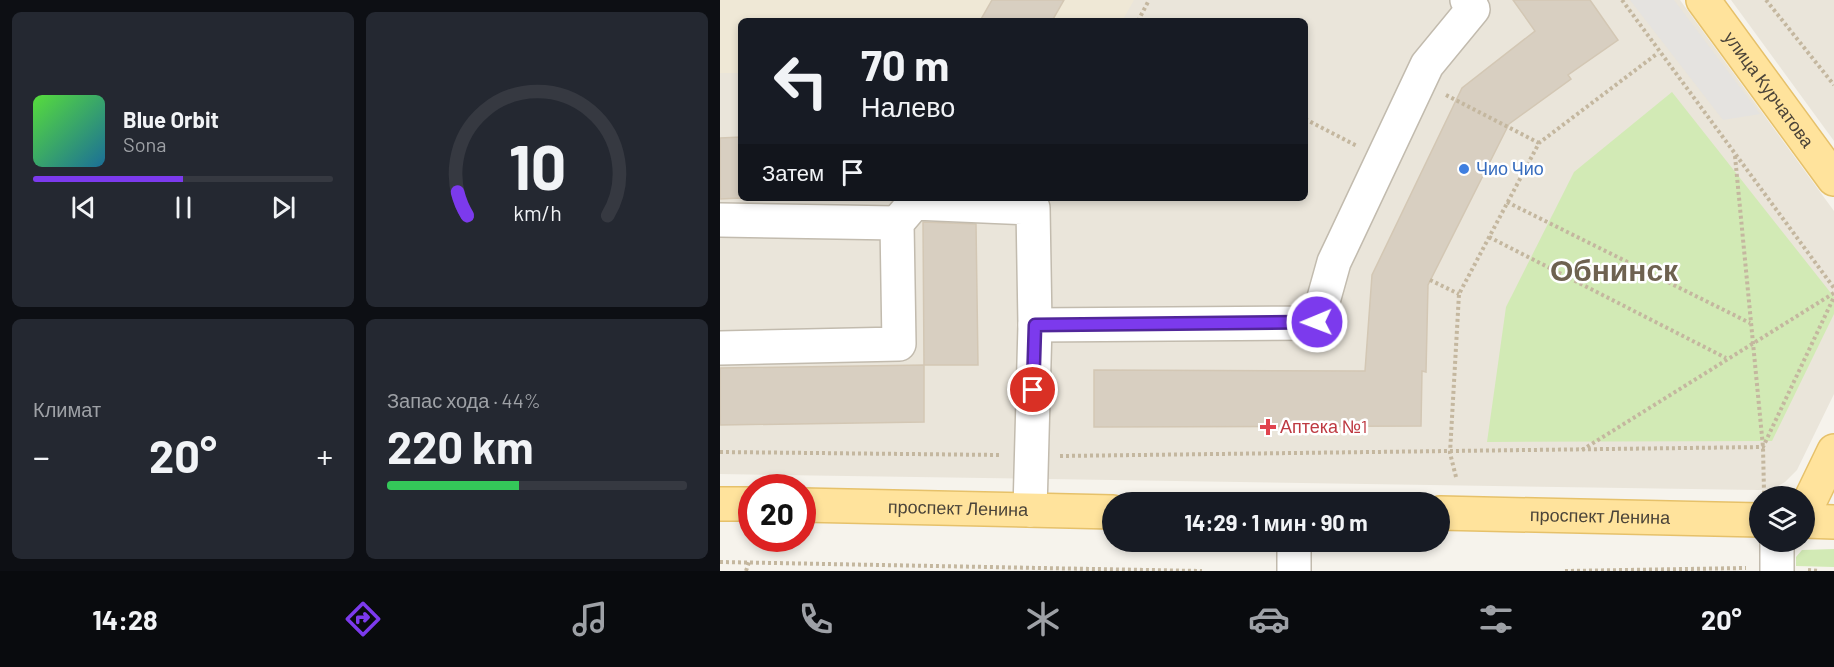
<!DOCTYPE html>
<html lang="ru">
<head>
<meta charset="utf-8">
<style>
	:root { --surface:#171b24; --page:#242831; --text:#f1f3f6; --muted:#9ea1a6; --line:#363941; --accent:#7c3aed }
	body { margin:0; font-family:Barlow,sans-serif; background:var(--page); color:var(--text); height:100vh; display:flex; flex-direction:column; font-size:22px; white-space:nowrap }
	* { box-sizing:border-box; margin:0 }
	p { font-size:20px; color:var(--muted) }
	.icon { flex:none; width:33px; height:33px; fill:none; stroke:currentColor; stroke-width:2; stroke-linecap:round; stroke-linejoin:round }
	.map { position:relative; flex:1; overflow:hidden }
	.panel { display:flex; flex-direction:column; gap:12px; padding:12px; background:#0d0f14; width:720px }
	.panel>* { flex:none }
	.hud { position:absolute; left:18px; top:18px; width:570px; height:183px; border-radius:9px; box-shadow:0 3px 9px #0003; background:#171b24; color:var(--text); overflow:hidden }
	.tools { position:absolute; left:1029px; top:486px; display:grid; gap:12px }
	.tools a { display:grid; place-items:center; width:66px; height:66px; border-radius:50%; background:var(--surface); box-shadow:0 3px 9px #0003; font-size:30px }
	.speed { position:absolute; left:18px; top:474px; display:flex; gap:12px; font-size:30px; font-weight:700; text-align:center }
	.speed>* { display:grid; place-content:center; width:78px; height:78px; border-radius:50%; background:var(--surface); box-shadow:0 3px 9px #0003; line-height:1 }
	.speed .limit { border:9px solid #d22; background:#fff; color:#111 }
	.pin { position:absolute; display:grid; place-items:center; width:51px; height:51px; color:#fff; margin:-26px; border:3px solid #fff; border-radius:50%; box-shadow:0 2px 6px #0007 }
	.me { position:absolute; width:66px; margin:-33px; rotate:269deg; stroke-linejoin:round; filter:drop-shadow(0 0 4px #0008) }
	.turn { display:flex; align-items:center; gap:21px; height:126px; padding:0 24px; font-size:27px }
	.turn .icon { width:78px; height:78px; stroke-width:2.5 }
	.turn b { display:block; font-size:42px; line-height:51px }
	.then { display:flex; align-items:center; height:57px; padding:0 24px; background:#0003; gap:12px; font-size:22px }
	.big { font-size:45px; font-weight:700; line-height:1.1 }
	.panel .card { flex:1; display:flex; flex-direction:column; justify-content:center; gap:9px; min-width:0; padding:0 21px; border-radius:9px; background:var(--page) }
	.panel .dial { align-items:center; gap:0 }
	.dial svg { height:156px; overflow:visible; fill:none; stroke:var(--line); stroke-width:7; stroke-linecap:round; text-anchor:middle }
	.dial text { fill:var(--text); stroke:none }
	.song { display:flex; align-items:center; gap:18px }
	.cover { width:72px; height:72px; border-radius:9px; background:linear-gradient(135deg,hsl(110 70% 55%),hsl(200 70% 35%)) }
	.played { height:6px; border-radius:3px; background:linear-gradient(90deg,var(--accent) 50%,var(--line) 50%) }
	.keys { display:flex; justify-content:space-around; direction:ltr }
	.heat { display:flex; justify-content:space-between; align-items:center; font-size:33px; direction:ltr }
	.charge { height:9px; border-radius:4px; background:linear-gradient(90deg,#34c759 44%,var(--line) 0) }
	.panel .tiles { flex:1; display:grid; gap:12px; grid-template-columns:repeat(2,1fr) }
	.trip { position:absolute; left:382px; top:492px; width:348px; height:60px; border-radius:30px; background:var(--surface); box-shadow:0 3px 9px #0003; font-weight:700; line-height:60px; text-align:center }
	.tabs { display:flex; height:96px; justify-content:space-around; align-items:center; background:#090b0e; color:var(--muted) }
	.tabs .icon { width:42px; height:42px }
	.tabs .on { color:var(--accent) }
	.tabs b { font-size:27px; color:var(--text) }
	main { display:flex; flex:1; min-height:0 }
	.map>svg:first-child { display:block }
</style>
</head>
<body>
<main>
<section class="panel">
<div class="tiles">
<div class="card">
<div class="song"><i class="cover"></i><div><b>Blue Orbit</b><p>Sona</p></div></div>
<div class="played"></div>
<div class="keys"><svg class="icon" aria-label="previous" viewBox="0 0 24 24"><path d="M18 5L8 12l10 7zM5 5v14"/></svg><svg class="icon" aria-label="pause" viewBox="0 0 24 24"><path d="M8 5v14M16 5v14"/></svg><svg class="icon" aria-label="next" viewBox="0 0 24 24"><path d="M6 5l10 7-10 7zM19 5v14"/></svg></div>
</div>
<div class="card dial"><svg viewBox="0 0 100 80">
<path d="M14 69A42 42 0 1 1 86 69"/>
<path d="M14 69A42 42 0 0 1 9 57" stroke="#7c3aed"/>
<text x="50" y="56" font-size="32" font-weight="700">10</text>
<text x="50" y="72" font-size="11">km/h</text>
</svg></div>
<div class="card"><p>Климат</p>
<div class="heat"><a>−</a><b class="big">20°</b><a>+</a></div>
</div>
<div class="card"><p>Запас хода · 44%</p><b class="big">220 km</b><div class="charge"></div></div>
</div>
</section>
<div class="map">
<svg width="1114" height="571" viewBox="0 0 1114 571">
	<rect width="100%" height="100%" fill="#f6f3ec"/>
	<g fill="#eae5da" fill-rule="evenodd">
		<path d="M 0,0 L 960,0 L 1114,211 L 1114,394 L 1077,470 L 1065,482 L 1053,489 L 1038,490 L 0,474 ZM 21,21 L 585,21 L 585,198 L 21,198 Z"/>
		<path d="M 1011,0 L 1114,0 L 1114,141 Z"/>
	</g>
	<path fill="#efe8d6" d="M 0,0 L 414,0 L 402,21 L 21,21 L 21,73 L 0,73 Z"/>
	<g fill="#d2eab5">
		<path d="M 952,92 L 1114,297 L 1114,314 L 1052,441 L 767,442 L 786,307 L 854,172 Z"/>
		<path d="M 1114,549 L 1114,567 L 1076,566 L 1076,557 L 1082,550 Z"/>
	</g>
	<path fill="#e5e3e0" d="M 910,0 L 954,0 L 1040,114 L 1003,120 Z"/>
	<g fill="#d8cfc1" stroke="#d3c7b4" stroke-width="1.5">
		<path d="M 272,0 L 344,0 L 332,21 L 260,21 Z"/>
		<path d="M 793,0 L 870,0 L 898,40 L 848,75 L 851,79 L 789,124 L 708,285 L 706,372 L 702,371 L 701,426 L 374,427 L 374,370 L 645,371 L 652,275 L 742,88 L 815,31 Z"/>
		<path d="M 21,137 L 21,198 L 0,199 L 0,138 Z"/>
		<path d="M 203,222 L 256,224 L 258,365 L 204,365 Z"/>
		<path d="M 204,365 L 204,422 L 0,425 L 0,368 Z"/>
	</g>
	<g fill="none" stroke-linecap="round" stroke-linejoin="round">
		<defs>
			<g id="minor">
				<path d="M 0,220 L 177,223"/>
				<path d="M 315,325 L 597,323 L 614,262 L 624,241 L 707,65 L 753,9 L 747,0"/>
				<path d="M 0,348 L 179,344 L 177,223 L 194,203 L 313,208 L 315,325 L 310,510"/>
				<path d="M 574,542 L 574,571"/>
				<path d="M 1057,542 L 1057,571"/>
			</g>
			<g id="major">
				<path id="s1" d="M 983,0 L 1114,179"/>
				<path d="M 0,504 L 32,504"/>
				<path id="s2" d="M 82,505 L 393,512"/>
				<path id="s3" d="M 720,513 L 1040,520"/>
				<path d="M 1084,513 L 1114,451"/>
				<path d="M 1084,521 L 1114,522"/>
			</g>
		</defs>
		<use href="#minor" stroke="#c2bbae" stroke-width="36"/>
		<use href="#major" stroke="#e6c16a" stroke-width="36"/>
		<g stroke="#c4b79f" stroke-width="4" stroke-dasharray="3 3" stroke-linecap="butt">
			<path d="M 902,0 L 1114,288"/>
			<path d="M 1046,0 L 1114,85"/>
			<path d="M 418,21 L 429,0"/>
			<path d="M 726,95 L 819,143"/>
			<path d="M 585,119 L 637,146"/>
			<path d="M 1015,156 L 1043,447 L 1044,492"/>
			<path d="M 787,202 L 1030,323"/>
			<path d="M 769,237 L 1006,358"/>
			<path d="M 710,280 L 739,294"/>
			<path d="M 862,450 L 1114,293"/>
			<path d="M 0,452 L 281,455"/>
			<path d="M 340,456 L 1043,447 L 1114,297"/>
			<path d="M 736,477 L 730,453 L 739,294 L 819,143 L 938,53"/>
			<path d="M 0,562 L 482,571"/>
			<path d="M 1088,570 L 1099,571"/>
			<path d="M 26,571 L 29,562"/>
			<path d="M 845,571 L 1026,568"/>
		</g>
		<use href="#minor" stroke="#fff" stroke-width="33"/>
		<use href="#major" stroke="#ffe39c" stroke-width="33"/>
	</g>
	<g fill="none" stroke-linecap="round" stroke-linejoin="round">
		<defs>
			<path id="route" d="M 313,390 L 315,325 L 597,322"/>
		</defs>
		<use href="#route" stroke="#51269a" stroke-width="15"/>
		<use href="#route" stroke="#7c3aed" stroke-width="10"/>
	</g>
	<circle fill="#3f7fe0" stroke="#fff" stroke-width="2" cx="744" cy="169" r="6"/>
	<path fill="#e0444e" stroke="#fff" stroke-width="2" d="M545 418h6v6h6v6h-6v6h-6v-6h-6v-6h6z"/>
	<g text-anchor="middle" stroke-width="5" stroke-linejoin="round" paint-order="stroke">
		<g font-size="18" fill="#4b4439" stroke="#fff">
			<text dy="6" stroke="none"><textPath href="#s1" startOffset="111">улица Курчатова</textPath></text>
			<text dy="6" stroke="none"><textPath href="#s2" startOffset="156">проспект Ленина</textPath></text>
			<text dy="6" stroke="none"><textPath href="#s3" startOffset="160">проспект Ленина</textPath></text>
		</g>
		<g font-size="18" fill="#366cbe" stroke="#fff" text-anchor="start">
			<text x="756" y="175">Чио Чио</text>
		</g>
		<g font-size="18" fill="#be3a42" stroke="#fff" text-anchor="start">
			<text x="560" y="433">Аптека №1</text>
		</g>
		<g font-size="30" font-weight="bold" fill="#6e6250" stroke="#fff">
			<text x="894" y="281">Обнинск</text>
		</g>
	</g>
</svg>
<div class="tools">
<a><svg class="icon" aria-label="layers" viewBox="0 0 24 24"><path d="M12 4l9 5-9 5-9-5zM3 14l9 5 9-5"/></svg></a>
</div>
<div class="speed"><div class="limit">20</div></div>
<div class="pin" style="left:313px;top:390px;background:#d93025"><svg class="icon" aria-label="arrive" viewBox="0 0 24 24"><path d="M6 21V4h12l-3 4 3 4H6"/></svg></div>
<svg class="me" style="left:597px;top:322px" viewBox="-20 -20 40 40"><circle r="17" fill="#7c3aed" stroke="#fff" stroke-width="3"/><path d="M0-11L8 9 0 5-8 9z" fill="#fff"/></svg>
<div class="trip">14:29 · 1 мин · 90 m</div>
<div class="hud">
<div class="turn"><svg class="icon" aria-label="left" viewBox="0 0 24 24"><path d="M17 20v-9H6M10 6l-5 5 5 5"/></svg><div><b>70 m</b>Налево</div></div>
<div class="then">Затем<svg class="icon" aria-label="arrive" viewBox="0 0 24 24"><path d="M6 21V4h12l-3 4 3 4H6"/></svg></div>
</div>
</div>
</main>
<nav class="tabs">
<b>14:28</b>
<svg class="icon on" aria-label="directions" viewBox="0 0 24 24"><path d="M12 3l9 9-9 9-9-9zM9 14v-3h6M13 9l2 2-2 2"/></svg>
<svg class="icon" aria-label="music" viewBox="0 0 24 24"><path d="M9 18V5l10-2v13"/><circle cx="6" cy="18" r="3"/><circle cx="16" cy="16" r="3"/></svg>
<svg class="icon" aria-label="phone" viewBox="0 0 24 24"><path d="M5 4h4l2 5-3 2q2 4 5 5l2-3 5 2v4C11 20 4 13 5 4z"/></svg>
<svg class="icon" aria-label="climate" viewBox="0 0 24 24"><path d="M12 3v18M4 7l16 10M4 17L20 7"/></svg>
<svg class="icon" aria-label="car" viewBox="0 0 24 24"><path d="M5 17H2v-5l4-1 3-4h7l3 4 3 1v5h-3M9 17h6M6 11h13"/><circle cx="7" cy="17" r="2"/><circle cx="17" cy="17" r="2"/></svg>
<svg class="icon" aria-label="filters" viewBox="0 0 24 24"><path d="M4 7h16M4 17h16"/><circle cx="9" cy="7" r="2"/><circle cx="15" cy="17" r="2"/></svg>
<b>20°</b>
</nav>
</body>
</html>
